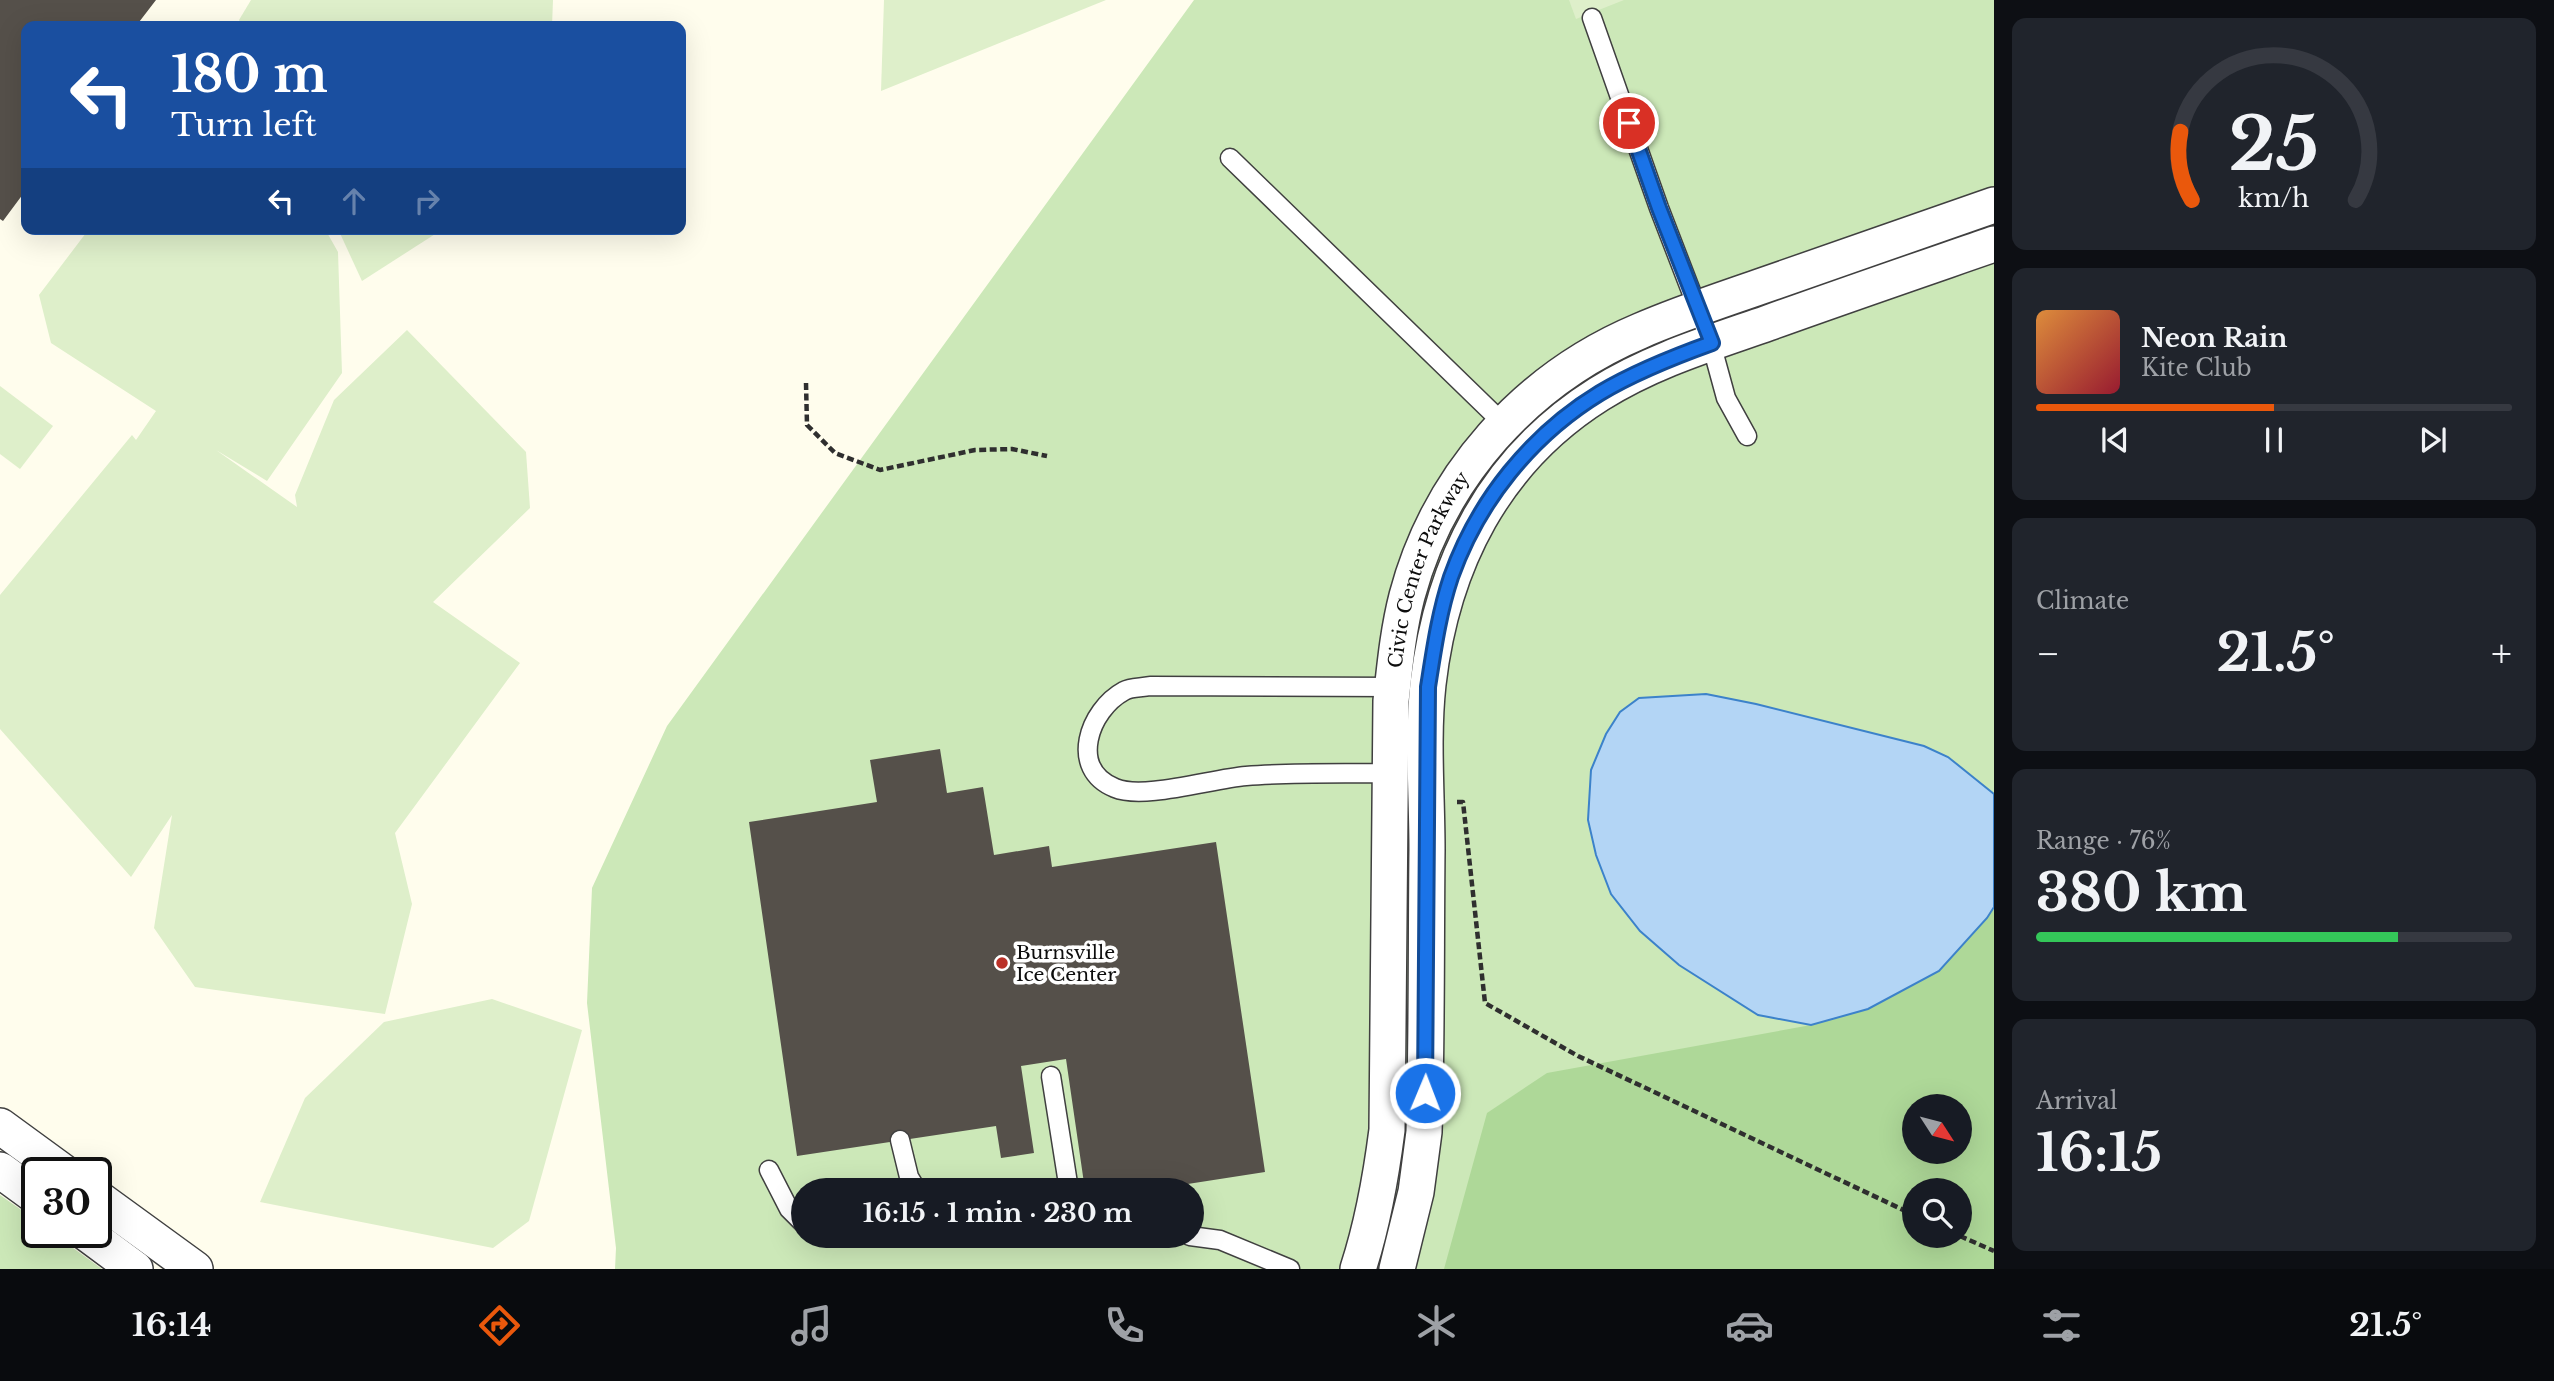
<!DOCTYPE html>
<html lang="en">
<head>
<meta charset="utf-8">
<style>
	:root { --surface:#171b24; --page:#20242c; --text:#f1f3f6; --muted:#9ea1a6; --line:#363941; --accent:#ea580c }
	body { margin:0; font-family:"Libre Baskerville",serif; background:var(--page); color:var(--text); height:100vh; display:flex; flex-direction:column; font-size:26px; white-space:nowrap }
	* { box-sizing:border-box; margin:0 }
	p { font-size:23px; color:var(--muted) }
	.icon { flex:none; width:38px; height:38px; fill:none; stroke:currentColor; stroke-width:2; stroke-linecap:round; stroke-linejoin:round }
	.map { position:relative; flex:1; overflow:hidden }
	.panel { display:flex; flex-direction:column; gap:18px; padding:18px; background:#0d0f14; width:560px }
	.panel>* { flex:none }
	.top-card { position:absolute; left:21px; top:21px; width:665px; height:214px; border-radius:14px; box-shadow:0 7px 28px #0002; background:#1a4fa0; color:#fff; overflow:hidden }
	.needle { width:46px; rotate:126deg }
	.fabs { position:absolute; left:1902px; top:1094px; display:grid; gap:14px }
	.fabs a { display:grid; place-items:center; width:70px; height:70px; border-radius:50%; background:var(--surface); box-shadow:0 7px 28px #0002; font-size:35px }
	.speed { position:absolute; left:21px; top:1157px; display:flex; gap:14px; font-size:35px; font-weight:700; text-align:center }
	.speed>* { display:grid; place-content:center; width:91px; height:91px; border-radius:50%; background:var(--surface); box-shadow:0 7px 28px #0002; line-height:1 }
	.speed .limit { border:4px solid #111; border-radius:10px; background:#fff; color:#111 }
	.pin { position:absolute; display:grid; place-items:center; width:60px; height:60px; color:#fff; margin:-30px; border:4px solid #fff; border-radius:50%; box-shadow:0 2px 7px #0007 }
	.me { position:absolute; width:77px; margin:-38px; rotate:1deg; stroke-linejoin:round; filter:drop-shadow(0 0 5px #0008) }
	.turn { display:flex; align-items:center; gap:24px; height:147px; padding:0 35px; font-size:32px }
	.turn .icon { width:91px; height:91px; stroke-width:2.5 }
	.turn b { display:block; font-size:49px; line-height:60px }
	.lanes { display:flex; align-items:center; height:66px; padding:0 35px; background:#0003; justify-content:center; gap:35px; direction:ltr }
	.lanes .off { opacity:.35 }
	.big { font-size:52px; font-weight:800; line-height:1.1 }
	.panel .card { flex:1; display:flex; flex-direction:column; justify-content:center; gap:10px; min-width:0; padding:0 24px; border-radius:14px; background:var(--page) }
	.panel .dial { align-items:center; gap:0 }
	.dial svg { height:182px; overflow:visible; fill:none; stroke:var(--line); stroke-width:7; stroke-linecap:round; text-anchor:middle }
	.dial text { fill:var(--text); stroke:none }
	.song { display:flex; align-items:center; gap:21px }
	.cover { width:84px; height:84px; border-radius:10px; background:linear-gradient(135deg,hsl(30 70% 55%),hsl(350 70% 35%)) }
	.played { height:7px; border-radius:4px; background:linear-gradient(90deg,var(--accent) 50%,var(--line) 50%) }
	.keys { display:flex; justify-content:space-around; direction:ltr }
	.heat { display:flex; justify-content:space-between; align-items:center; font-size:38px; direction:ltr }
	.charge { height:10px; border-radius:5px; background:linear-gradient(90deg,#34c759 76%,var(--line) 0) }
	.trip { position:absolute; left:791px; top:1178px; width:413px; height:70px; border-radius:35px; background:var(--surface); box-shadow:0 7px 28px #0002; font-weight:800; line-height:70px; text-align:center }
	.tabs { display:flex; height:112px; justify-content:space-around; align-items:center; background:#090b0e; color:var(--muted) }
	.tabs .icon { width:49px; height:49px }
	.tabs .active { color:var(--accent) }
	.tabs b { font-size:32px; color:var(--text) }
	main { display:flex; flex:1; min-height:0 }
	.map>svg:first-child { display:block }
</style>
</head>
<body>
<main>
<div class="map">
<svg width="1994" height="1269" viewBox="0 0 1994 1269">
	<rect width="100%" height="100%" fill="#fffded"/>
	<g fill="#cce8b8" fill-rule="evenodd">
		<path d="M 1194,0 L 1994,0 L 1994,1269 L 615,1269 L 616,1248 L 587,1003 L 592,888 L 667,726 ZM 1914,1106 L 1960,1106 L 1960,1152 L 1914,1152 ZM 803,1190 L 1192,1190 L 1192,1236 L 803,1236 ZM 1914,1190 L 1960,1190 L 1960,1236 L 1914,1236 Z"/>
		<path d="M 0,1195 L 37,1221 L 37,1232 L 51,1232 L 102,1269 L 0,1269 Z"/>
	</g>
	<path fill="#aed898" fill-rule="evenodd" d="M 1994,907 L 1994,1269 L 1444,1269 L 1487,1113 L 1547,1073 L 1811,1025 L 1868,1009 L 1939,971 L 1987,918 ZM 1914,1106 L 1960,1106 L 1960,1152 L 1914,1152 ZM 1914,1190 L 1960,1190 L 1960,1236 L 1914,1236 Z"/>
	<g fill="#deefca">
		<path d="M 251,0 L 553,0 L 552,26 L 242,26 L 239,20 Z"/>
		<path d="M 884,0 L 1106,0 L 881,91 Z"/>
		<path d="M 1569,0 L 1624,0 L 1576,19 Z"/>
		<path d="M 89,229 L 325,229 L 338,252 L 342,373 L 267,481 L 216,450 L 297,507 L 295,495 L 334,400 L 407,330 L 526,452 L 530,508 L 433,602 L 520,663 L 395,833 L 412,904 L 385,1014 L 195,987 L 154,928 L 172,815 L 131,877 L 0,729 L 0,595 L 132,435 L 136,440 L 156,411 L 51,343 L 39,295 Z"/>
		<path d="M 338,229 L 443,229 L 362,281 Z"/>
		<path d="M 0,386 L 53,426 L 20,469 L 0,454 Z"/>
		<path d="M 492,999 L 582,1030 L 529,1221 L 493,1248 L 260,1202 L 305,1098 L 384,1022 Z"/>
	</g>
	<path fill="#b3d5f5" stroke="#3c82ca" stroke-width="2" d="M 1706,694 L 1756,704 L 1924,746 L 1948,757 L 1994,794 L 1994,907 L 1987,918 L 1939,971 L 1868,1009 L 1811,1025 L 1758,1015 L 1679,965 L 1640,931 L 1611,894 L 1596,855 L 1588,820 L 1591,770 L 1606,734 L 1620,712 L 1639,698 Z"/>
	<g fill="#55504a">
		<path d="M 0,0 L 156,0 L 136,26 L 26,26 L 26,190 L 3,221 L 0,219 Z"/>
		<path d="M 940,749 L 947,793 L 983,787 L 994,855 L 1049,846 L 1052,867 L 1216,842 L 1265,1172 L 1149,1190 L 1085,1190 L 1066,1059 L 1021,1066 L 1034,1153 L 1001,1158 L 996,1126 L 797,1156 L 749,822 L 877,802 L 870,760 Z"/>
	</g>
	<g fill="none" stroke-linecap="round" stroke-linejoin="round">
		<defs>
			<g id="service">
				<path d="M 1592,18 L 1659,208 L 1711,343 L 1726,398 L 1747,436"/>
				<path d="M 1230,158 L 1508,428"/>
				<path d="M 1395,773 C 1345,774 1295,772 1246,776 C 1211,779 1143,800 1115,788 C 1068,769 1089,710 1124,691 C 1131,687 1141,688 1150,686 L 1396,687"/>
				<path d="M 1051,1076 L 1069,1190"/>
				<path d="M 900,1140 L 909,1177 L 917,1190"/>
				<path d="M 769,1170 L 789,1209 L 803,1223"/>
				<path d="M 1190,1236 L 1220,1240 L 1290,1269"/>
			</g>
			<g id="minor">
				<path d="M 0,1126 L 63,1172"/>
				<path d="M 0,1170 L 37,1197"/>
				<path d="M 96,1197 L 195,1269"/>
				<path d="M 85,1232 L 135,1269"/>
				<path id="s1" d="M 1358,1269 C 1373,1223 1381,1177 1387,1130 L 1391,701 C 1395,665 1398,631 1407,596 C 1439,476 1526,379 1640,331 C 1679,314 1719,301 1759,287 C 1837,260 1916,232 1994,205"/>
				<path d="M 1397,1269 L 1416,1192 L 1424,1132 C 1427,1038 1426,944 1427,850 C 1427,795 1422,739 1428,684 C 1442,564 1494,460 1599,394 C 1651,361 1711,343 1768,323 C 1843,296 1919,270 1994,244"/>
			</g>
		</defs>
		<use href="#service" stroke="#404040" stroke-width="21"/>
		<use href="#minor" stroke="#404040" stroke-width="38"/>
		<g stroke="#2f2f2f" stroke-width="4.5" stroke-dasharray="7 3.5" stroke-linecap="butt">
			<path d="M 806,383 L 807,425 L 835,453 L 880,470 L 975,450 L 1012,449 L 1047,456"/>
			<path d="M 1457,802 L 1463,802 L 1485,1003 L 1578,1056 L 1914,1215"/>
			<path d="M 1960,1236 L 1994,1251"/>
		</g>
		<use href="#service" stroke="#fff" stroke-width="18"/>
		<use href="#minor" stroke="#fff" stroke-width="35"/>
	</g>
	<g fill="none" stroke-linecap="round" stroke-linejoin="round">
		<defs>
			<path id="route" d="M 1425,1093 L 1428,687 C 1434,649 1439,613 1451,577 C 1478,501 1531,435 1600,393 C 1635,372 1673,357 1712,343 L 1659,208 L 1629,123"/>
		</defs>
		<use href="#route" stroke="#114b97" stroke-width="18"/>
		<use href="#route" stroke="#1a73e8" stroke-width="12"/>
	</g>
	<circle fill="#ba3128" stroke="#fff" stroke-width="2.5" cx="1002" cy="963" r="7"/>
	<g text-anchor="middle" stroke-width="7" stroke-linejoin="round" paint-order="stroke">
		<g font-size="19" fill="#0d0d0d" stroke="#fff">
			<text dy="7" stroke="none"><textPath href="#s1" startOffset="709">Civic Center Parkway</textPath></text>
		</g>
		<g font-size="19" fill="#0d0d0d" stroke="#fff" text-anchor="start">
			<text x="1016" y="959">Burnsville<tspan x="1016" dy="22">Ice Center</tspan></text>
		</g>
	</g>
</svg>
<div class="fabs">
<a><svg class="needle" viewBox="-14 -14 28 28"><path d="M0-13l5 13h-10z" fill="#e53935"/><path d="M0 13l5-13h-10z" fill="#9ea1a6"/></svg></a>
<a><svg class="icon" aria-label="search" viewBox="0 0 24 24"><circle cx="10" cy="10" r="6"/><path d="M15 15l6 6"/></svg></a>
</div>
<div class="speed"><div class="limit">30</div></div>
<div class="pin" style="left:1629px;top:123px;background:#d93025"><svg class="icon" aria-label="arrive" viewBox="0 0 24 24"><path d="M6 21V4h12l-3 4 3 4H6"/></svg></div>
<svg class="me" style="left:1425px;top:1093px" viewBox="-20 -20 40 40"><circle r="17" fill="#1a73e8" stroke="#fff" stroke-width="3"/><path d="M0-11L8 9 0 5-8 9z" fill="#fff"/></svg>
<div class="trip">16:15 · 1 min · 230 m</div>
<div class="top-card">
<div class="turn"><svg class="icon" aria-label="left" viewBox="0 0 24 24"><path d="M17 20v-9H6M10 6l-5 5 5 5"/></svg><div><b>180 m</b>Turn left</div></div>
<div class="lanes"><svg class="icon" aria-label="left" viewBox="0 0 24 24"><path d="M17 20v-9H6M10 6l-5 5 5 5"/></svg><svg class="icon off" aria-label="ahead" viewBox="0 0 24 24"><path d="M12 20V5M6 11l6-6 6 6"/></svg><svg class="icon off" aria-label="right" viewBox="0 0 24 24"><path d="M7 20v-9h11M14 6l5 5-5 5"/></svg></div>
</div>
</div>
<section class="panel">
<div class="card dial"><svg viewBox="0 0 100 80">
<path d="M14 69A42 42 0 1 1 86 69"/>
<path d="M14 69A42 42 0 0 1 9 39" stroke="#ea580c"/>
<text x="50" y="56" font-size="32" font-weight="700">25</text>
<text x="50" y="72" font-size="11">km/h</text>
</svg></div>
<div class="card">
<div class="song"><i class="cover"></i><div><b>Neon Rain</b><p>Kite Club</p></div></div>
<div class="played"></div>
<div class="keys"><svg class="icon" aria-label="previous" viewBox="0 0 24 24"><path d="M18 5L8 12l10 7zM5 5v14"/></svg><svg class="icon" aria-label="pause" viewBox="0 0 24 24"><path d="M8 5v14M16 5v14"/></svg><svg class="icon" aria-label="next" viewBox="0 0 24 24"><path d="M6 5l10 7-10 7zM19 5v14"/></svg></div>
</div>
<div class="card"><p>Climate</p>
<div class="heat"><a>−</a><b class="big">21.5°</b><a>+</a></div>
</div>
<div class="card"><p>Range · 76%</p><b class="big">380 km</b><div class="charge"></div></div>
<div class="card"><p>Arrival</p><b class="big">16:15</b></div>
</section>
</main>
<nav class="tabs">
<b>16:14</b>
<svg class="icon active" aria-label="directions" viewBox="0 0 24 24"><path d="M12 3l9 9-9 9-9-9zM9 14v-3h6M13 9l2 2-2 2"/></svg>
<svg class="icon" aria-label="music" viewBox="0 0 24 24"><path d="M9 18V5l10-2v13"/><circle cx="6" cy="18" r="3"/><circle cx="16" cy="16" r="3"/></svg>
<svg class="icon" aria-label="phone" viewBox="0 0 24 24"><path d="M5 4h4l2 5-3 2q2 4 5 5l2-3 5 2v4C11 20 4 13 5 4z"/></svg>
<svg class="icon" aria-label="climate" viewBox="0 0 24 24"><path d="M12 3v18M4 7l16 10M4 17L20 7"/></svg>
<svg class="icon" aria-label="car" viewBox="0 0 24 24"><path d="M5 17H2v-5l4-1 3-4h7l3 4 3 1v5h-3M9 17h6M6 11h13"/><circle cx="7" cy="17" r="2"/><circle cx="17" cy="17" r="2"/></svg>
<svg class="icon" aria-label="filters" viewBox="0 0 24 24"><path d="M4 7h16M4 17h16"/><circle cx="9" cy="7" r="2"/><circle cx="15" cy="17" r="2"/></svg>
<b>21.5°</b>
</nav>
</body>
</html>
